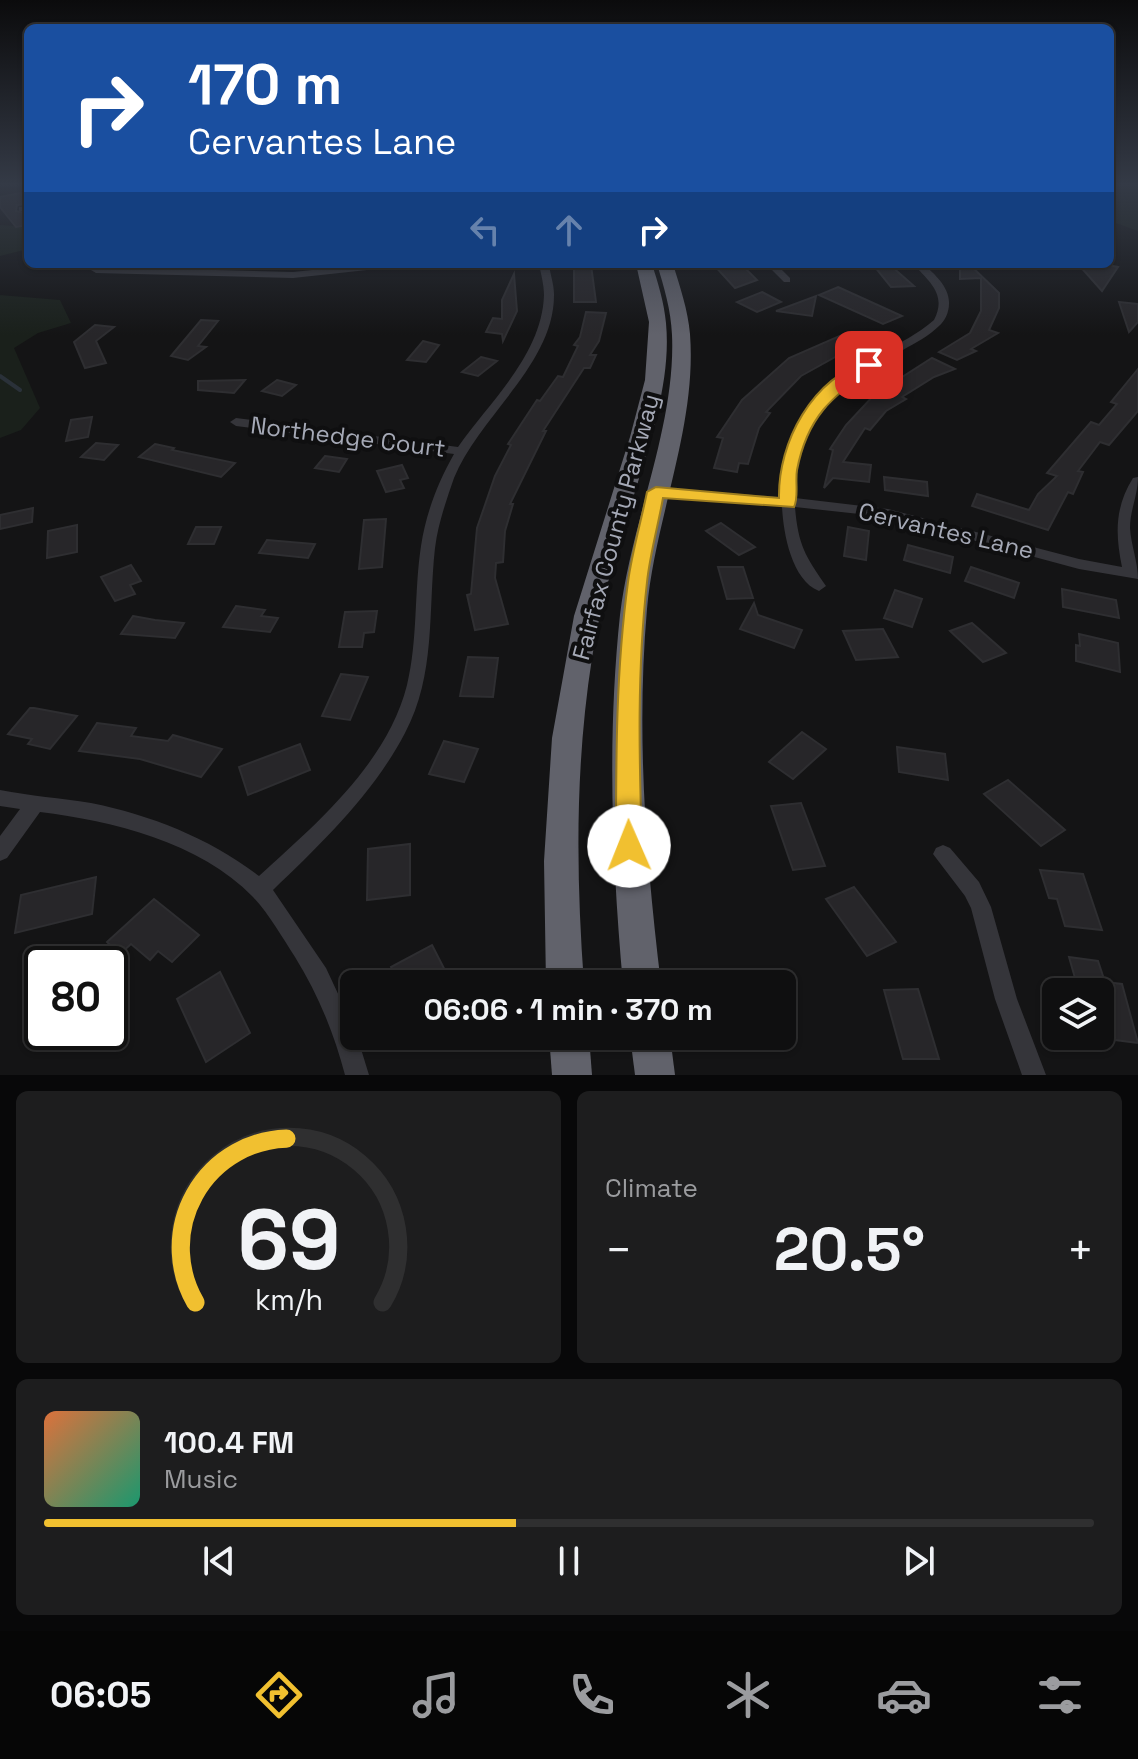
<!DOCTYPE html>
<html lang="en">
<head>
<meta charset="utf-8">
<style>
	:root { --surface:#0f0f10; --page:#1d1d1e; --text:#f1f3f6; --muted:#9b9c9f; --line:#2f2f30; --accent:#f1c030 }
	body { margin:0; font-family:"Space Grotesk",sans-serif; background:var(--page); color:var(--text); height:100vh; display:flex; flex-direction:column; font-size:30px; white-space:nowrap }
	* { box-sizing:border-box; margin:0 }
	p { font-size:26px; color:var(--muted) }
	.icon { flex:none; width:44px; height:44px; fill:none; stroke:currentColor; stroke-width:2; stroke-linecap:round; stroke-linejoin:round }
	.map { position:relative; height:1075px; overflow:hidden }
	.panel { display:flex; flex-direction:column; gap:16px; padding:16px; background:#080809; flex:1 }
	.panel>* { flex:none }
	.guide { position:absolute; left:24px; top:24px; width:1090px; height:244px; border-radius:12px; box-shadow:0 2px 6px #0004,0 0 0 2px var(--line); background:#1a4fa0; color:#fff; overflow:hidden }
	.tools { position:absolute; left:1042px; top:978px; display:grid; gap:16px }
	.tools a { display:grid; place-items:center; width:72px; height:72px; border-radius:12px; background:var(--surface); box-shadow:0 2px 6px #0004,0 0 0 2px var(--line); font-size:40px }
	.speed { position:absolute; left:24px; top:946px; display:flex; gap:16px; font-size:40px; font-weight:700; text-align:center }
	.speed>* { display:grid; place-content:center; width:104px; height:104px; border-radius:50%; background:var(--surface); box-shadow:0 2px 6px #0004,0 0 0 2px var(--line); line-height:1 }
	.speed .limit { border:4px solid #111; border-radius:12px; background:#fff; color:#111 }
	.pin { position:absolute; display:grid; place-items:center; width:68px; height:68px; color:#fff; margin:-34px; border-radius:16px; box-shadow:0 4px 12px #0006 }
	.me { position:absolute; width:88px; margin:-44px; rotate:359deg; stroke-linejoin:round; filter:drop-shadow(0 0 6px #0008) }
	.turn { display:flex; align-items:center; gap:28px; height:168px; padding:0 32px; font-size:36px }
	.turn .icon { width:104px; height:104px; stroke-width:2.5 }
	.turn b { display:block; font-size:56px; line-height:68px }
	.lanes { display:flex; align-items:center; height:76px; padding:0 32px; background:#0003; justify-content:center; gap:40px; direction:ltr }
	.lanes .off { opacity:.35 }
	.big { font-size:60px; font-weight:800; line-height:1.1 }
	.panel .tile { flex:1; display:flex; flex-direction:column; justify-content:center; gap:12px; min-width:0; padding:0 28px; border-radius:12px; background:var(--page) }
	.panel .dial { align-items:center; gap:0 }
	.dial svg { height:208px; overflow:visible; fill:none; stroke:var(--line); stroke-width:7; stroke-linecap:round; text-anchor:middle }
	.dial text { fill:var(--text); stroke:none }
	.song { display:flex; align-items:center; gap:24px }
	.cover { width:96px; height:96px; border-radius:12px; background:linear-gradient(135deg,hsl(20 70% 55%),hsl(160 70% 35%)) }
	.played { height:8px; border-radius:4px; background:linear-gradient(90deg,var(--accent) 45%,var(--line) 45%) }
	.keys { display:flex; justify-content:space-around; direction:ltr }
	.heat { display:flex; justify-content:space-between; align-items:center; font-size:44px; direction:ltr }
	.panel .tiles { flex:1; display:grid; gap:16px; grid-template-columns:1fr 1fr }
	.tile:last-child { grid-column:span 2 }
	.trip { position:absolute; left:340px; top:970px; width:456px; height:80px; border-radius:12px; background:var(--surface); box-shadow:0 2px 6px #0004,0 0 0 2px var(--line); font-weight:800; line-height:80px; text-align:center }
	.tabs { display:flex; height:128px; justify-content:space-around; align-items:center; background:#060606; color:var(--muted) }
	.tabs .icon { width:56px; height:56px }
	.tabs .active { color:var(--accent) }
	.tabs b { font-size:36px; color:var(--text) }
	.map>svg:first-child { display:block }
</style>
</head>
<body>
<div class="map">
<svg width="1138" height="1075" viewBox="0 0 1138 1075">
	<rect width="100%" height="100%" fill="#141415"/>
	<g fill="#1a201b">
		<path d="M 1110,185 L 1138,185 L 1138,231 L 1110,221 Z"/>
		<path d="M 0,225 L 28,227 L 28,249 L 0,256 Z"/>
		<path d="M 0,295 L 60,300 L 71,323 L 38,333 L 14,348 L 40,408 L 21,430 L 0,438 Z"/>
	</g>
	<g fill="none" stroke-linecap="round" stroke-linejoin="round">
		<path stroke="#2a3139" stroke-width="4" d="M 0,376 L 20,390"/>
	</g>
	<g fill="#272629" stroke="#2e2e31" stroke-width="2">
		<path d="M 20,193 L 28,204 L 17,205 L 16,211 L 28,214 L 28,225 L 16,227 L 0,207 L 0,197 Z"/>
		<path d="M 574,264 L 591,265 L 596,302 L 574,302 Z"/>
		<path d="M 713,264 L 741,264 L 757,280 L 735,288 Z"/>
		<path d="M 960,264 L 969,264 L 999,293 L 999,308 L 989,330 L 998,333 L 971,349 L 976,351 L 957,360 L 939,352 L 970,333 L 981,311 L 981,278 L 960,279 Z"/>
		<path d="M 1078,264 L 1103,264 L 1118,267 L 1102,291 Z"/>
		<path d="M 890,265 L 914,286 L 891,287 L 874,266 Z"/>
		<path d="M 514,274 L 517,311 L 503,341 L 502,334 L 486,332 L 493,318 L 502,319 L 502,300 Z"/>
		<path d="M 838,287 L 902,316 L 883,324 L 819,295 Z"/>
		<path d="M 762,292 L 781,302 L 757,312 L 737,302 Z"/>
		<path d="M 816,296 L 812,316 L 776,311 Z"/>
		<path d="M 1119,302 L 1138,304 L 1138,322 L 1129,332 Z"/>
		<path d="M 586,312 L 606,313 L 599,341 L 590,355 L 596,355 L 590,368 L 584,368 L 543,431 L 546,431 L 510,504 L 513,504 L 505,531 L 503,562 L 496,563 L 495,578 L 508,624 L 475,630 L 467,595 L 471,594 L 477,528 L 495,476 L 511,445 L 508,444 L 537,400 L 540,401 L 558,376 L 563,377 L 578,346 L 574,345 L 580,337 Z"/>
		<path d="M 201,320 L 218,321 L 198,346 L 206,347 L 188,360 L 171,356 Z"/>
		<path d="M 95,325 L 114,327 L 96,341 L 106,363 L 85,368 L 74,342 Z"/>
		<path d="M 844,334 L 862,342 L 801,376 L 766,412 L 770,413 L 759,428 L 748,464 L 739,463 L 737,472 L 714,468 L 723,438 L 717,437 L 742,400 L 789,358 Z"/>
		<path d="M 423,341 L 439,345 L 426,362 L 407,360 Z"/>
		<path d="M 481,357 L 497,361 L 478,376 L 462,372 Z"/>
		<path d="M 932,358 L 955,369 L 934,377 L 902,397 L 906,399 L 886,411 L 870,430 L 865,428 L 843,462 L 871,465 L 869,482 L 833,478 L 824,488 L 833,450 L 830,449 L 846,425 L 874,395 Z"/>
		<path d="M 1138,369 L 1138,411 L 1109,445 L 1100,442 L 1078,471 L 1083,472 L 1073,494 L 1068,492 L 1048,530 L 972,506 L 977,494 L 1029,510 L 1038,494 L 1057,476 L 1047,473 L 1091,422 L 1099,425 L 1117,404 L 1111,402 Z"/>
		<path d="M 245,380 L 234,393 L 198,390 L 198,381 Z"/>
		<path d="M 277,380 L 296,385 L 282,396 L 262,391 Z"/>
		<path d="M 92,417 L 88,437 L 66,441 L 71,420 Z"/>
		<path d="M 96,443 L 118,445 L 104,460 L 81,457 Z"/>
		<path d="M 155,444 L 174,448 L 172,450 L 235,463 L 221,477 L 139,457 Z"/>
		<path d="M 325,456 L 347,459 L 339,472 L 315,468 Z"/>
		<path d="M 402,465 L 408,478 L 400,480 L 404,488 L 386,492 L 377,471 Z"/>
		<path d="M 884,477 L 927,482 L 928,496 L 885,490 Z"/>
		<path d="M 33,508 L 32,522 L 0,529 L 0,515 Z"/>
		<path d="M 386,519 L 382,567 L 359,569 L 364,520 Z"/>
		<path d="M 721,523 L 755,547 L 739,555 L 706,531 Z"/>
		<path d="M 77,525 L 77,552 L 47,558 L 48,531 Z"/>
		<path d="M 196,527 L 221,527 L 214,544 L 188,544 Z"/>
		<path d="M 848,527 L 869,531 L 866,560 L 844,556 Z"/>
		<path d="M 267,540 L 315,544 L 308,558 L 259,553 Z"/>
		<path d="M 908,545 L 953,557 L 950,573 L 904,560 Z"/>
		<path d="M 131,565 L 141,581 L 130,585 L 135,594 L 115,601 L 101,577 Z"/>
		<path d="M 718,567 L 743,567 L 753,598 L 727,599 Z"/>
		<path d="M 971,567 L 1019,583 L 1014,598 L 965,581 Z"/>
		<path d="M 1062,589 L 1116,600 L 1119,618 L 1063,607 Z"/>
		<path d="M 895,590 L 922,599 L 912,627 L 884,618 Z"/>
		<path d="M 754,603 L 758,615 L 802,630 L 794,648 L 740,629 Z"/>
		<path d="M 236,606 L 265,610 L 261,616 L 278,618 L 270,632 L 223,627 Z"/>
		<path d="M 377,611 L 374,632 L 364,633 L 362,647 L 339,647 L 345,612 Z"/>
		<path d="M 133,616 L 155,620 L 184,623 L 175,638 L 121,634 Z"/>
		<path d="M 972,623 L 1006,653 L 983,662 L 950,631 Z"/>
		<path d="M 883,629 L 898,657 L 856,660 L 843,631 Z"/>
		<path d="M 1079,634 L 1118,643 L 1120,672 L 1076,661 L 1076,645 L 1080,646 Z"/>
		<path d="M 468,657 L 498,658 L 493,697 L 460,696 Z"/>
		<path d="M 341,674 L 368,677 L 350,720 L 322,716 Z"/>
		<path d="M 30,708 L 34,708 L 77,716 L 50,749 L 28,744 L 32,739 L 8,734 Z"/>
		<path d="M 97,723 L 136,728 L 131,736 L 168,741 L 173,735 L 222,749 L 201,777 L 140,759 L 79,751 Z"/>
		<path d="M 802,732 L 826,749 L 793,779 L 769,762 Z"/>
		<path d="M 444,741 L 478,749 L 464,782 L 429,774 Z"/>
		<path d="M 300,744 L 310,770 L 248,795 L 239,767 Z"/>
		<path d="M 897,747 L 945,754 L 948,780 L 899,772 Z"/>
		<path d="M 1008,780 L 1065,830 L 1041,846 L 984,794 Z"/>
		<path d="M 801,803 L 825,866 L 793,870 L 771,806 Z"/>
		<path d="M 410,844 L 410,895 L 367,900 L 368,849 Z"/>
		<path d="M 1040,870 L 1083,874 L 1102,930 L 1065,926 L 1057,899 L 1049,898 Z"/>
		<path d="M 96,877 L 92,914 L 15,933 L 21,895 Z"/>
		<path d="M 854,887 L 896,942 L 867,956 L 826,899 Z"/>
		<path d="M 154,899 L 199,935 L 172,962 L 158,951 L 150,960 L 131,944 L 120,954 L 107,942 Z"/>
		<path d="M 432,945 L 452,984 L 399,984 L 391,967 Z"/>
		<path d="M 1069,957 L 1098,961 L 1105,982 L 1122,984 L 1138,1043 L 1100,1038 L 1100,992 L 1079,992 Z"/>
		<path d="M 220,972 L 250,1033 L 206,1062 L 177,999 Z"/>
		<path d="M 918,989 L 939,1059 L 903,1059 L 884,990 Z"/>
	</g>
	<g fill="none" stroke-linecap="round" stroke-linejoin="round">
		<g fill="#35353a" fill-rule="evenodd">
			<rect x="19" y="207" width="9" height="4"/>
			<path d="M 370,264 L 400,264 L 395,267 L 293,278 L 96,273 L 91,270 L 96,267 L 293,272 Z"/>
			<path d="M 539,264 L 549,264 C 550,274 554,284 554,294 C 555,364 479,416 454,478 C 446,501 438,524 435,548 C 428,611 436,675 405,733 C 373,794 322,843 273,890 L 326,968 L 354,1028 L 354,1036 L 357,1036 L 369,1075 L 345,1075 C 334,1033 318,994 295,957 C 282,937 269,914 253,897 C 200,842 112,821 40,812 L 7,858 L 0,861 L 0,836 L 20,809 L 0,806 L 0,790 C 30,796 61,798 91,803 C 151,815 211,839 259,876 C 316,824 387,764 407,685 C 418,640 414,592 421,546 C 426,513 438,482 454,454 L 236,426 L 230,422 L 236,418 L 458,447 C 490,401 542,355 544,295 C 544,285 541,274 539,264 Z"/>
			<path d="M 766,264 L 776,264 L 790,278 L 790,282 L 784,282 Z"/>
			<path d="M 913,264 L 923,264 C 935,274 950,288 949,304 C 949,312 945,321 939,326 C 929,336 915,343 903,350 C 874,367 842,385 819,412 C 799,437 795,467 795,498 L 888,509 L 1079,559 L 1122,567 C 1115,533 1115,507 1133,478 L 1138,477 C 1138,495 1130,510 1130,528 C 1131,545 1138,562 1138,579 L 1079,569 L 887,517 L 795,507 C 798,544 805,556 826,586 L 819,591 C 791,580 783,531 782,506 L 651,495 L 649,492 L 656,488 L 781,497 C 783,421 819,391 881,354 C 899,343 918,334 934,320 C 947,295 930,282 913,264 Z"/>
			<path d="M 943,845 L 950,848 L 979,882 L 991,907 L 1017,999 L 1046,1075 L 1022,1075 L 995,999 L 971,908 L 965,896 L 933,854 L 936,848 Z"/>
		</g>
		<g fill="#61626b" fill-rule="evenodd">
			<path d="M 636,264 L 652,264 C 658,283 664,302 666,323 C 671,377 653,431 638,482 C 620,540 601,598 592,658 C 575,766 576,875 584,984 L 546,984 L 544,861 L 552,738 L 574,616 L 630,437 L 645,380 L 649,322 Z"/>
			<path d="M 657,264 L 673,264 C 680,287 688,310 690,334 C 697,427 655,518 647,609 C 636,735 646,859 661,984 L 623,984 C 612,861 607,738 620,615 C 631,522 676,426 672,335 C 671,310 664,287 657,264 Z"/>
			<path d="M 549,1036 L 589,1036 L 592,1075 L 552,1075 Z"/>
			<path d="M 630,1036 L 670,1036 L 675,1075 L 635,1075 Z"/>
		</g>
	</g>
	<linearGradient id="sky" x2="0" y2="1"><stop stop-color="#0b0b0c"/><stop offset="0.55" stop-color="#343a46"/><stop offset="1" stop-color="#343a46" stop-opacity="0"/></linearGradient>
	<rect width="1138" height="335" fill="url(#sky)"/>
	<path fill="#f1c030" stroke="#9d7d1f" stroke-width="2" d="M 869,361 L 876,365 L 874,368 C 831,396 807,418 797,470 C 795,482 799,497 794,507 L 663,498 C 658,526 650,554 647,582 C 637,670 639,757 642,846 L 638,854 L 629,857 L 620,854 L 616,846 C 616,757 616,670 628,582 C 632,552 641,522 647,492 L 656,487 L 779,498 C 778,442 812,378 869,361 Z"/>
	<g text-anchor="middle" stroke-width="8" stroke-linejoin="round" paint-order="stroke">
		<g font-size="24" fill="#a5a9b6" stroke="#0f0f10">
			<text transform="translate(348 437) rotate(7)" y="8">Northedge Court</text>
			<text transform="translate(616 527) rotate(-75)" y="8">Fairfax County Parkway</text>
			<text transform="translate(946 531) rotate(13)" y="8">Cervantes Lane</text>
		</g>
	</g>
</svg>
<div class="tools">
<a><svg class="icon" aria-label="layers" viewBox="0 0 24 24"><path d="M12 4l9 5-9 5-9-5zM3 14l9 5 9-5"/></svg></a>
</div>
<div class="speed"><div class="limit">80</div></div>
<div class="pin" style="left:869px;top:365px;background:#d93025"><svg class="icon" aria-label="arrive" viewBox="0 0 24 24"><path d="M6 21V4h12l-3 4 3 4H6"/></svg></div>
<svg class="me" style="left:629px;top:846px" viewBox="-20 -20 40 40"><circle r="19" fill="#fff"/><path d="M0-13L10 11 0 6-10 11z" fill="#f1c030"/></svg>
<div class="trip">06:06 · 1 min · 370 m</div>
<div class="guide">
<div class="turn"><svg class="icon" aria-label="right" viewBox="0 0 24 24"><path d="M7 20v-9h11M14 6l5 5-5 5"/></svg><div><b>170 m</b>Cervantes Lane</div></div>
<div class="lanes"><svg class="icon off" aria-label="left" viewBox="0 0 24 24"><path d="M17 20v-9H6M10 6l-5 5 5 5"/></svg><svg class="icon off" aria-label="ahead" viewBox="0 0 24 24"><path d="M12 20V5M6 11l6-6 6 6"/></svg><svg class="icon" aria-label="right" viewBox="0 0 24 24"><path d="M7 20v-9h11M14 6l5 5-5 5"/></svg></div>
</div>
</div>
<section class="panel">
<div class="tiles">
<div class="tile dial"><svg viewBox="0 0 100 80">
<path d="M14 69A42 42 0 1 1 86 69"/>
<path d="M14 69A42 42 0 0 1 49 6" stroke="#f1c030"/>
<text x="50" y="56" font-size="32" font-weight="700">69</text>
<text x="50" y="72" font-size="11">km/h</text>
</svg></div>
<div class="tile"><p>Climate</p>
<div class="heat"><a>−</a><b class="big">20.5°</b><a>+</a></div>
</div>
<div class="tile">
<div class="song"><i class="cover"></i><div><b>100.4 FM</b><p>Music</p></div></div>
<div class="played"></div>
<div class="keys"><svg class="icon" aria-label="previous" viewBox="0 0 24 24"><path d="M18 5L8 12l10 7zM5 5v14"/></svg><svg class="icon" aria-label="pause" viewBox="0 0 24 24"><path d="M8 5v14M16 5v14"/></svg><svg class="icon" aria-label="next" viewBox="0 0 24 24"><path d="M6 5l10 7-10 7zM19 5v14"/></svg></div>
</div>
</div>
</section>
<nav class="tabs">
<b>06:05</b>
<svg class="icon active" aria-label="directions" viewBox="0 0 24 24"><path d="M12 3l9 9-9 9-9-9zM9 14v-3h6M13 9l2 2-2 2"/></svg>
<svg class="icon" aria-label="music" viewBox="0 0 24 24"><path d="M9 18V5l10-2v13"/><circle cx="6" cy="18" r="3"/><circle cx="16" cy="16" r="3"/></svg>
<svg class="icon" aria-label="phone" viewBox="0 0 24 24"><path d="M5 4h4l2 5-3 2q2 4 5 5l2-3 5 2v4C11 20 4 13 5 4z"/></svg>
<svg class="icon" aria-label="climate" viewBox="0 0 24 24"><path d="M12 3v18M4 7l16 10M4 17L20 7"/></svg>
<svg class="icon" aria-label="car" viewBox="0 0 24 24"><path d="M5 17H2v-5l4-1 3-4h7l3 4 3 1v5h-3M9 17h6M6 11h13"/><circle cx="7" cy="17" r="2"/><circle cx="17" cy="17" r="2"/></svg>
<svg class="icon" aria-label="filters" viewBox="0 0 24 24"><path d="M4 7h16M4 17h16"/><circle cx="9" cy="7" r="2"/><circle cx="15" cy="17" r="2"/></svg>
</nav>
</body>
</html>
